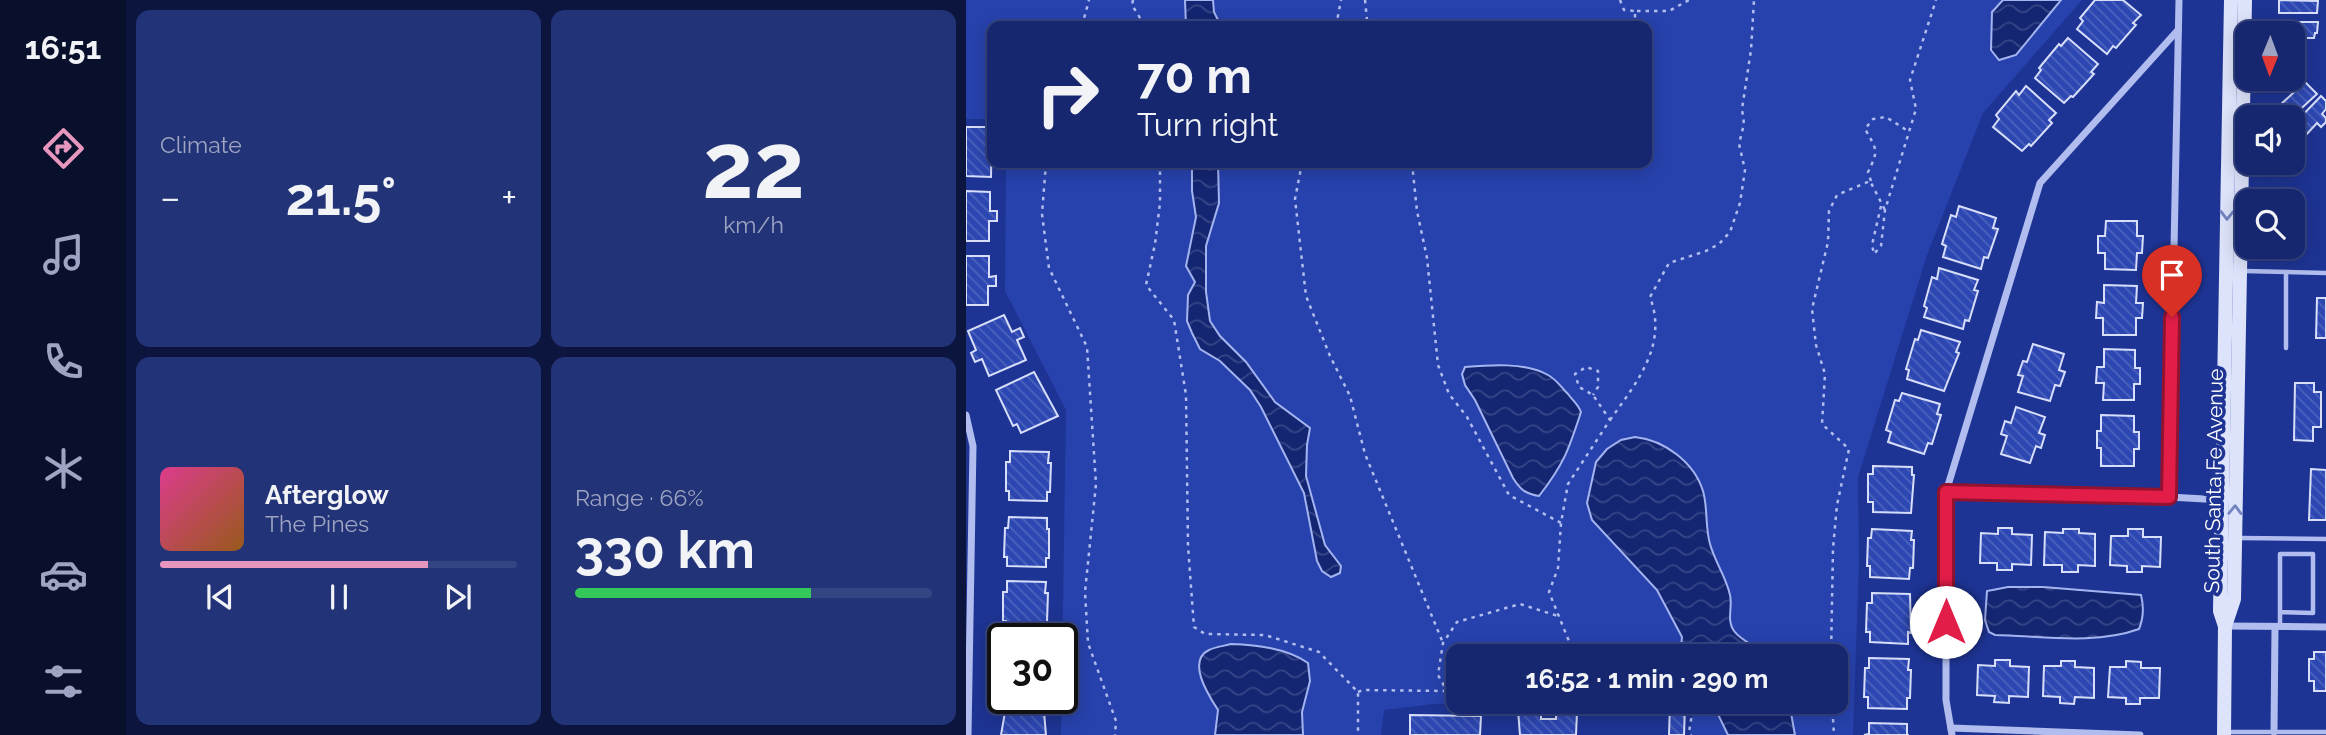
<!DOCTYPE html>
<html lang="en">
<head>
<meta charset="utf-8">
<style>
	:root { --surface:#16276f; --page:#233377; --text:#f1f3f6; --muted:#9ea5c3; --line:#354482; --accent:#e797bd }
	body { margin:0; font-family:Raleway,sans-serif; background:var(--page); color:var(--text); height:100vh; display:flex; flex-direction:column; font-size:26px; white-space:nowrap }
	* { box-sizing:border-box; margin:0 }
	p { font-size:23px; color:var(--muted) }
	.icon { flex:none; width:38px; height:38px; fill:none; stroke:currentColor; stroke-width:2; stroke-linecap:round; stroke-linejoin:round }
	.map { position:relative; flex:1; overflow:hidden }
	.drawer { display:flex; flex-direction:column; gap:10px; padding:10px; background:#0c153d; width:840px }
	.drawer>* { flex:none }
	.banner { position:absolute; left:21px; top:21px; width:665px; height:147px; border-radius:14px; box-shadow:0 4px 18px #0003,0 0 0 2px var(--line); background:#16276f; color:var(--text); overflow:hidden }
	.needle { width:46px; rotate:181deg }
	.controls { position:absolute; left:1269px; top:21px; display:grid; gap:14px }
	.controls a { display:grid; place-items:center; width:70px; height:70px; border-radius:14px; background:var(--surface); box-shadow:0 4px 18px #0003,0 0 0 2px var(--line); font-size:35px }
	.speed { position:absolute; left:21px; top:623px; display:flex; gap:14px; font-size:35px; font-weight:700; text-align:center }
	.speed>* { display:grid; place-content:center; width:91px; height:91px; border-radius:50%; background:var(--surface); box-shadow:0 4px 18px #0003,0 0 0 2px var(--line); line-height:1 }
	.speed .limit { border:4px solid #111; border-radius:10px; background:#fff; color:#111 }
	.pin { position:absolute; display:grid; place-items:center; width:60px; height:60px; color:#fff; margin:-72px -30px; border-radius:50% 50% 50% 0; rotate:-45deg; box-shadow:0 0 7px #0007 }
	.pin .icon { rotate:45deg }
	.me { position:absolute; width:77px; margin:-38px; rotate:0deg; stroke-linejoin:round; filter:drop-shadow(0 0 5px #0008) }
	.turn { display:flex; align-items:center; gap:24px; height:147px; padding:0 35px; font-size:32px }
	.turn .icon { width:91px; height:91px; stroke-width:2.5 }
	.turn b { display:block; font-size:49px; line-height:60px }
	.big { font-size:52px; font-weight:700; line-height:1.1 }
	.drawer .card { flex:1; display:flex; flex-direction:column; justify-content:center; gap:10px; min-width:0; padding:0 24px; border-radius:14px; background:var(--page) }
	.drawer .dial { align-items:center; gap:0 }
	.dial b { font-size:91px; line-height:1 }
	.song { display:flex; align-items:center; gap:21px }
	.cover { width:84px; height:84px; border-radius:10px; background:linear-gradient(135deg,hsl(330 70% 55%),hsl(30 70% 35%)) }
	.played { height:7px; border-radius:4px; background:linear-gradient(90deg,var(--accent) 75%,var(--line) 75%) }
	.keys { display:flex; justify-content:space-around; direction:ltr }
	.heat { display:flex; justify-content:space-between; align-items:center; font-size:38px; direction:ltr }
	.charge { height:10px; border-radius:5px; background:linear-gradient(90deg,#34c759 66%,var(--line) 0) }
	.drawer .tiles { flex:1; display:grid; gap:10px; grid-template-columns:repeat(2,1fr) }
	.trip { position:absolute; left:480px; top:644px; width:402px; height:70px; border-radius:14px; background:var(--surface); box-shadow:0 4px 18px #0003,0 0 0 2px var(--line); font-weight:700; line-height:70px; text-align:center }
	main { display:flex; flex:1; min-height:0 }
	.dock { display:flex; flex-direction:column; width:126px; justify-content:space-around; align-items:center; background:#09102c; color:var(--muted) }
	.dock .icon { width:49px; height:49px }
	.dock .on { color:var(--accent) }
	.dock b { font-size:32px; color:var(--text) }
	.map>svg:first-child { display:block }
</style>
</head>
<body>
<main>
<nav class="dock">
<b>16:51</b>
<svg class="icon on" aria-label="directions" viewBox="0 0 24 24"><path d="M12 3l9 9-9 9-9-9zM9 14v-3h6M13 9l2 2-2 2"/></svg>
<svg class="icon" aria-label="music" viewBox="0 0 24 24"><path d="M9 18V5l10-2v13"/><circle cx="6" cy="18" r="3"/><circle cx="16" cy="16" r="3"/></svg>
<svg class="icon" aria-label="phone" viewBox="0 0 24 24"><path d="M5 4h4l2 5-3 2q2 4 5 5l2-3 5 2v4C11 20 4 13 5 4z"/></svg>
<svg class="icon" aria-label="climate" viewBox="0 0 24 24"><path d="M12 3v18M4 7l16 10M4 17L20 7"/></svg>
<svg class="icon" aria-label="car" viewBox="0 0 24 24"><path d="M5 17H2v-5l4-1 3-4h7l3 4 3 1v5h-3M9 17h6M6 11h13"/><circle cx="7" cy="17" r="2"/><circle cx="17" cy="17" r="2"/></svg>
<svg class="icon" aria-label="filters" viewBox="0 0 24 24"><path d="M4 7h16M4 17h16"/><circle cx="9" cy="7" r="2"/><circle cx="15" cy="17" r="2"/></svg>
</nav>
<section class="drawer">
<div class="tiles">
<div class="card"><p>Climate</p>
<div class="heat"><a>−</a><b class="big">21.5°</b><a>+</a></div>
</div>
<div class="card dial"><b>22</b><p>km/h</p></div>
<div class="card">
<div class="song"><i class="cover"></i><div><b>Afterglow</b><p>The Pines</p></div></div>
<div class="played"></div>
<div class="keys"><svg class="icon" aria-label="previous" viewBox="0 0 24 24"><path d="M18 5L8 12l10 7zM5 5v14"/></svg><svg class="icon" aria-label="pause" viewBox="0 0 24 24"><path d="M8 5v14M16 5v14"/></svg><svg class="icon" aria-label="next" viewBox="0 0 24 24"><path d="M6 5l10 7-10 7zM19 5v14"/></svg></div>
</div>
<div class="card"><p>Range · 66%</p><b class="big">330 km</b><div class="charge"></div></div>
</div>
</section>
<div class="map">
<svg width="1360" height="735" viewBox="0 0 1360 735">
	<defs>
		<pattern id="water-waves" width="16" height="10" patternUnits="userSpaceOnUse" patternTransform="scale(1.75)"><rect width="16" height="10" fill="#142572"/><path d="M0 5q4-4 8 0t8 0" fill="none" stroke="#374687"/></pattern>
		<pattern id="building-back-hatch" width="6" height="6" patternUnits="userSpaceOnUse" patternTransform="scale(1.75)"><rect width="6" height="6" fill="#2d47b2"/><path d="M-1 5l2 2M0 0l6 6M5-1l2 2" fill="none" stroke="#4c63be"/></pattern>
	</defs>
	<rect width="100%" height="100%" fill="#1e3494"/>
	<path fill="#2742ad" d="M 0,0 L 1116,0 L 1017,113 L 961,255 L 892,477 L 893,563 L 887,735 L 724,735 L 727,708 L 715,702 L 870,702 L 870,656 L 492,656 L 492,702 L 556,702 L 467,704 L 418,710 L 415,735 L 95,735 L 100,410 L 39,291 L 40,163 L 681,163 L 681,26 L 26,26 L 26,119 L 0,119 Z"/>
	<g fill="url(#water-waves)" stroke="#a4b4f0" stroke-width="2">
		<path d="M 219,0 L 247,0 L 248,12 L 255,26 L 220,26 Z"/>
		<path d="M 1037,0 L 1095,0 L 1050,55 L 1033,60 L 1025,50 L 1026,12 Z"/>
		<path d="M 226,163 L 252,163 L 253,203 L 240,246 L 240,292 L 244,321 L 254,336 L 280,362 L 309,402 L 344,428 L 341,445 L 340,476 L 359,545 L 375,566 L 374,573 L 365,577 L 356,571 L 351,561 L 338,493 L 295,407 L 284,390 L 254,361 L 234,349 L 226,333 L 221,321 L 222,295 L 229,282 L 220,266 L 230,217 L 226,191 Z"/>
		<path d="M 499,367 C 523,365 560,362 582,375 C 591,380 595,387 602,394 C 607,401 612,404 615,412 C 603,449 598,464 573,496 C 559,494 554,489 547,478 L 509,400 L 499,385 L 496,374 Z"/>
		<path d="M 669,437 C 698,440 728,462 737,491 C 742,508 739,527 744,544 C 749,562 760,577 764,595 C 767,607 760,620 768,631 C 776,642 793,647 803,656 L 714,656 L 716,637 L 691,590 L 626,520 L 621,503 L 630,462 L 641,449 L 655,440 Z"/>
		<path d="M 1042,587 L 1077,587 L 1175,595 C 1178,607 1178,617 1173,629 C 1129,645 1075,636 1029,635 L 1023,632 L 1019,620 L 1021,591 Z"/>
		<path d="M 265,644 C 290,645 321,648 342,663 L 344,681 L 336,712 L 337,735 L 249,735 L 252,710 C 243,696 220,661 243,650 C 249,647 258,646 265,644 Z"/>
		<path d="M 746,702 L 823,702 L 829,735 L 762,735 Z"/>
	</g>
	<g fill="url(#building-back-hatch)" stroke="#d7defa" stroke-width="2">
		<path d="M 1129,0 L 1157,0 L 1175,15 L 1167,23 L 1170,25 L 1150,48 L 1147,46 L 1141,54 L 1111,29 L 1117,21 L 1114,18 Z"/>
		<path d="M 1313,0 L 1352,1 L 1351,13 L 1313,13 Z"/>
		<path d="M 1312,22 L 1352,22 L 1351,33 L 1349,33 L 1348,38 L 1326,38 L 1326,33 L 1317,33 L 1317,29 L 1312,28 Z"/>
		<path d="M 1102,38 L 1132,64 L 1125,72 L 1128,74 L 1107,97 L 1105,96 L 1098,103 L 1069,78 L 1075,70 L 1073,68 L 1093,44 L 1095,46 Z"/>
		<path d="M 1326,44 L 1337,44 L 1337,47 L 1340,47 L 1340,64 L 1326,63 Z"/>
		<path d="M 1339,82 L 1351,94 L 1326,117 L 1323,117 L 1313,106 Z"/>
		<path d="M 1060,86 L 1090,113 L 1083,120 L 1086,123 L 1065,146 L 1063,144 L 1056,151 L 1027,127 L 1033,119 L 1030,115 L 1050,91 L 1053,95 Z"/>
		<path d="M 1355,96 L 1360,101 L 1360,109 L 1356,114 L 1360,118 L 1360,122 L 1355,127 L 1351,123 L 1339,136 L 1328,124 Z"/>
		<path d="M 0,127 L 26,127 L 25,177 L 0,176 Z"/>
		<path d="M 0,191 L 24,192 L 24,211 L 31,211 L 31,221 L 23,221 L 23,241 L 0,241 Z"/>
		<path d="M 993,206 L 1030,218 L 1027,228 L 1032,229 L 1022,258 L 1018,257 L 1015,269 L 977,257 L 980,246 L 976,244 L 985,215 L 990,217 Z"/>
		<path d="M 1140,221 L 1171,221 L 1171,236 L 1177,236 L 1176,253 L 1171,253 L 1170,270 L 1139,269 L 1139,253 L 1132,253 L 1132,236 L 1139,236 Z"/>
		<path d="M 0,256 L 23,256 L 23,277 L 30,276 L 30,286 L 22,286 L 22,305 L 0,305 Z"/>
		<path d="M 973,268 L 1012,280 L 1008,290 L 1012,291 L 1003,321 L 999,320 L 997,329 L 958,317 L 961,308 L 958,306 L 966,277 L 971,279 Z"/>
		<path d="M 1138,285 L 1171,286 L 1170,303 L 1177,303 L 1176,318 L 1170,318 L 1170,335 L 1137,335 L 1137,318 L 1130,318 L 1131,302 L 1138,303 Z"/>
		<path d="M 1351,298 L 1360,298 L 1360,338 L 1350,338 Z"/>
		<path d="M 38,315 L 46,332 L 54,328 L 58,337 L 51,340 L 60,360 L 23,376 L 16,359 L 9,362 L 5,353 L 10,350 L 2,331 Z"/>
		<path d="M 955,330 L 994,342 L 990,352 L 993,353 L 978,391 L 941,379 L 943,370 L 940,369 L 949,339 L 952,340 Z"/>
		<path d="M 1067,344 L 1098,354 L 1093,370 L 1099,372 L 1094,386 L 1089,385 L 1084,401 L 1052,392 L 1057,376 L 1052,375 L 1057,361 L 1061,362 Z"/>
		<path d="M 1138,349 L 1169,350 L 1169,368 L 1174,368 L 1174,384 L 1168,384 L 1168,400 L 1137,400 L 1138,383 L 1130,383 L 1131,367 L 1138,367 Z"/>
		<path d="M 68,372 L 92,416 L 55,433 L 51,424 L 47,426 L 30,390 Z"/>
		<path d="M 1329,383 L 1348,383 L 1348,392 L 1355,392 L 1355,427 L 1347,427 L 1347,441 L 1328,440 Z"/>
		<path d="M 936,393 L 974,404 L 971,414 L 975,415 L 966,444 L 962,443 L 958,454 L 922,442 L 925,432 L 920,430 L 929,400 L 933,401 Z"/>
		<path d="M 1050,407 L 1079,417 L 1073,433 L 1079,435 L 1075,448 L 1070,446 L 1064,463 L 1035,454 L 1041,436 L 1035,434 L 1039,421 L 1045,423 Z"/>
		<path d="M 1135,415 L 1168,416 L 1168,432 L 1173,432 L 1173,449 L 1168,449 L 1168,466 L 1135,466 L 1135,448 L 1131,448 L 1131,431 L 1135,431 Z"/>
		<path d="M 44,451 L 83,452 L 82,463 L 85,463 L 84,492 L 81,492 L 81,501 L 43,500 L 43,491 L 40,491 L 40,462 L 44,462 Z"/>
		<path d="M 907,466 L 946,467 L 946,475 L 948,475 L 945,513 L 907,512 L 907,502 L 902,502 L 902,474 L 907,474 Z"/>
		<path d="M 1345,469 L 1360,470 L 1360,520 L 1343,520 Z"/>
		<path d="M 43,517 L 81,518 L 81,529 L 83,529 L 83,558 L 80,558 L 80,567 L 41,566 L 41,557 L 38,557 L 39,528 L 42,528 Z"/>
		<path d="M 1032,528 L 1046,528 L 1046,534 L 1066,535 L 1065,565 L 1046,564 L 1046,570 L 1031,570 L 1031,563 L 1014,563 L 1015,533 L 1032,534 Z"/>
		<path d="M 906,529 L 946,531 L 945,540 L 948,540 L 947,568 L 944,568 L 943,579 L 904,577 L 904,566 L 901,566 L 902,538 L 905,538 Z"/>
		<path d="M 1097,529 L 1113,529 L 1113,533 L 1129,534 L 1129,566 L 1112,565 L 1112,572 L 1096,572 L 1096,565 L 1078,565 L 1079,532 L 1097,533 Z"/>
		<path d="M 1162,529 L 1177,529 L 1177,537 L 1195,537 L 1194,567 L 1176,566 L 1176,572 L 1161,572 L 1161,566 L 1144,565 L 1145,536 L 1162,536 Z"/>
		<path d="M 41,581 L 80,582 L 79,593 L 82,593 L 81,622 L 78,622 L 78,631 L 39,630 L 40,621 L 37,621 L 37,592 L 41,592 Z"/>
		<path d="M 906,593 L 944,594 L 945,633 L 942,632 L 942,644 L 904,642 L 904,632 L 900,632 L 901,603 L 906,603 Z"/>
		<path d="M 1348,652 L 1360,652 L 1360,691 L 1348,691 L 1348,681 L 1343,681 L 1343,659 L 1348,659 Z"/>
		<path d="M 903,658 L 943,659 L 942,670 L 945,670 L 944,698 L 941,698 L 941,709 L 902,708 L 902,697 L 898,697 L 899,668 L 903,668 Z"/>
		<path d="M 1029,660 L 1044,660 L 1044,666 L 1063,667 L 1062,697 L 1043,696 L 1043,703 L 1028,702 L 1029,696 L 1011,695 L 1012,665 L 1029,666 Z"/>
		<path d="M 1095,661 L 1109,661 L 1109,667 L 1128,668 L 1128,698 L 1109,697 L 1108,704 L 1094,703 L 1094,697 L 1077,696 L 1078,666 L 1095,666 Z"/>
		<path d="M 1160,661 L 1175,662 L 1175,668 L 1194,668 L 1193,698 L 1174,698 L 1174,704 L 1160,704 L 1160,698 L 1142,697 L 1144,667 L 1160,667 Z"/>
		<path d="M 704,704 L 719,705 L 718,735 L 703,735 Z"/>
		<path d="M 552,710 L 575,711 L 575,719 L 590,719 L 590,712 L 611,712 L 610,735 L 554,735 Z"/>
		<path d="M 39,712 L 78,712 L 80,735 L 35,735 Z"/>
		<path d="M 444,715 L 515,716 L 514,735 L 444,735 Z"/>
		<path d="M 903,723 L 941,724 L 941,735 L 943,735 L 898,735 L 903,734 Z"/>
	</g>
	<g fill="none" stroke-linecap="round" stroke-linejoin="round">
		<g stroke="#b0bdee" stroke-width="2.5" stroke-dasharray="3.5 5" stroke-linecap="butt">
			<path d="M 167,0 L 166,5 L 179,26"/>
			<path d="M 399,0 L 401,20 L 405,26"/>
			<path d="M 654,0 L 658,10 L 669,11"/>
			<path d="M 116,26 L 123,0"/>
			<path d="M 370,26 L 375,0"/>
			<path d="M 669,26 L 669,11 L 703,11 L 723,0"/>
			<path d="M 80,163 L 76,214 L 83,268 L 121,347 L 130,484 L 119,592 L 122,643 L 150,721 L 149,735"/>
			<path d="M 194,163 L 194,203 L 189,244 L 180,285 L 208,320 L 220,395 L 222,546 L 228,627 L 239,634 L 299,635 L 353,652 L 392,692 L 392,735"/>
			<path d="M 336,163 L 329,199 L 340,296 L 364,356 L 384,396 L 399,454 L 477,643"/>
			<path d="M 446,163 L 451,211 L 461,258 L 472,365 L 483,394 L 501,417 L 543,495 L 595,523"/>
			<path d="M 905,181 L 902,172 C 913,150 911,150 899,129 L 907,119 L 920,117 L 942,131"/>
			<path d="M 915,206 L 906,245 L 908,254 L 915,246 L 919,210 L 950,109 L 944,80 L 970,0"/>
			<path d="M 644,420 C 671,382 702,345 684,297 L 703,263 L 740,251 L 753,244 L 764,232 L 774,203 L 779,170 L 773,144 L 778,124 L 776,109 L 785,50 L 788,0"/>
			<path d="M 605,656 L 607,651 L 583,592 L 592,568 L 595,523 L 602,484 L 644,420 L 627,395 L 613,387 L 609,374 L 620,367 L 632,371 L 632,387 L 627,395"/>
			<path d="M 661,656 L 666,646 L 691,645 L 698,656"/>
			<path d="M 865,656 L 867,548 L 871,505 L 883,449 L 856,424 L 859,374 L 850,345 L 846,309 L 862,242 L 863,211 L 871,195 L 904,181 L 919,210"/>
			<path d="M 492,691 L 481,691 L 472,675 L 477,643 L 491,622 L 554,604 L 592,616"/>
			<path d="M 392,692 L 397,690 L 481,691"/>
			<path d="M 724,702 L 727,708 L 723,732 L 725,735"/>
			<path d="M 866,702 L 868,735"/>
		</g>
		<g stroke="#b0bdee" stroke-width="4.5">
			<path d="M 1278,271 L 1360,273"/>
			<path d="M 1320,272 L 1320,348"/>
			<path d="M 1273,538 L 1360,539"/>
			<path d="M 1314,626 L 1314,554 L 1347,554 L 1347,613 L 1314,612"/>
			<path d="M 1262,732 L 1360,732"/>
		</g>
		<g stroke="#b0bdee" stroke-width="7">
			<path d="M 0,415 L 7,446 L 2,735"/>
			<path d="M 980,492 L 1203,497 L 1256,500"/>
			<path d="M 1203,497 L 1213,0"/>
			<path d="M 1259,626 L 1360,627"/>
			<path d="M 985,728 L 1174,735"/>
			<path d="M 1308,732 L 1309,627"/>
			<path d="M 986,735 L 980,700 L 980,492 L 1074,183 L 1212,30"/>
		</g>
		<g stroke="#dde3fa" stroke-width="14">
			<path d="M 1259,626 L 1254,611 L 1265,0"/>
			<path d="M 1258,735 L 1259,626 L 1268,599 L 1279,0"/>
		</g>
	</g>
	<defs><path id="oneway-chevron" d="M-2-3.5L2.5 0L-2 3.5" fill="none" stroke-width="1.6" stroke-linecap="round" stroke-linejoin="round" transform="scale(1.75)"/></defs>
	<g stroke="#7483c2">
		<use href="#oneway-chevron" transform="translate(1261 215) rotate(91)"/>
		<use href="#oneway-chevron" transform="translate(1269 510) rotate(-89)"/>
	</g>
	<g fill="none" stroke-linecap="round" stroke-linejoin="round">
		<defs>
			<path id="route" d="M 980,622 L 980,492 L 1203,497 L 1206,317"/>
		</defs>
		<use href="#route" stroke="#92132f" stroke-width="18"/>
		<use href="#route" stroke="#e11d48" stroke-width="12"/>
	</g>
	<g text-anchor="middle" stroke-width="7" stroke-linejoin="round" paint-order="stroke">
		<g font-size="21" fill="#fff" stroke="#1e3494">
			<text transform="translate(1248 481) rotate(-89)" y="7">South Santa Fe Avenue</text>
		</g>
	</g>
</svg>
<div class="controls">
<a><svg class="needle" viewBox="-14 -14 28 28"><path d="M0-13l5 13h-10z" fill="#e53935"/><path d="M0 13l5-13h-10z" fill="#9ea5c3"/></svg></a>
<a><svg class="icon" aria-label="sound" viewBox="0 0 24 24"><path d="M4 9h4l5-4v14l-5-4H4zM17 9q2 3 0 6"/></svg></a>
<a><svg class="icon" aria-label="search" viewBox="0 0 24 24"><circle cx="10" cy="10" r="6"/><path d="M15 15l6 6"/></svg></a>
</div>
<div class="speed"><div class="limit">30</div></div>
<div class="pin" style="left:1206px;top:317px;background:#d93025"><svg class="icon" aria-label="arrive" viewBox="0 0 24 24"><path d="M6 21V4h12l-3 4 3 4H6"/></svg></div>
<svg class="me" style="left:980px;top:622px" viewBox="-20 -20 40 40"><circle r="19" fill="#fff"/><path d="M0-13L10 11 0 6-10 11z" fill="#e11d48"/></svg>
<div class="trip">16:52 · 1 min · 290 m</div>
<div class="banner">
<div class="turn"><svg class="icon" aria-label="right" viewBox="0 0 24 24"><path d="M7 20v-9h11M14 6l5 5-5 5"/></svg><div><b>70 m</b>Turn right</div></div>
</div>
</div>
</main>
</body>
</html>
